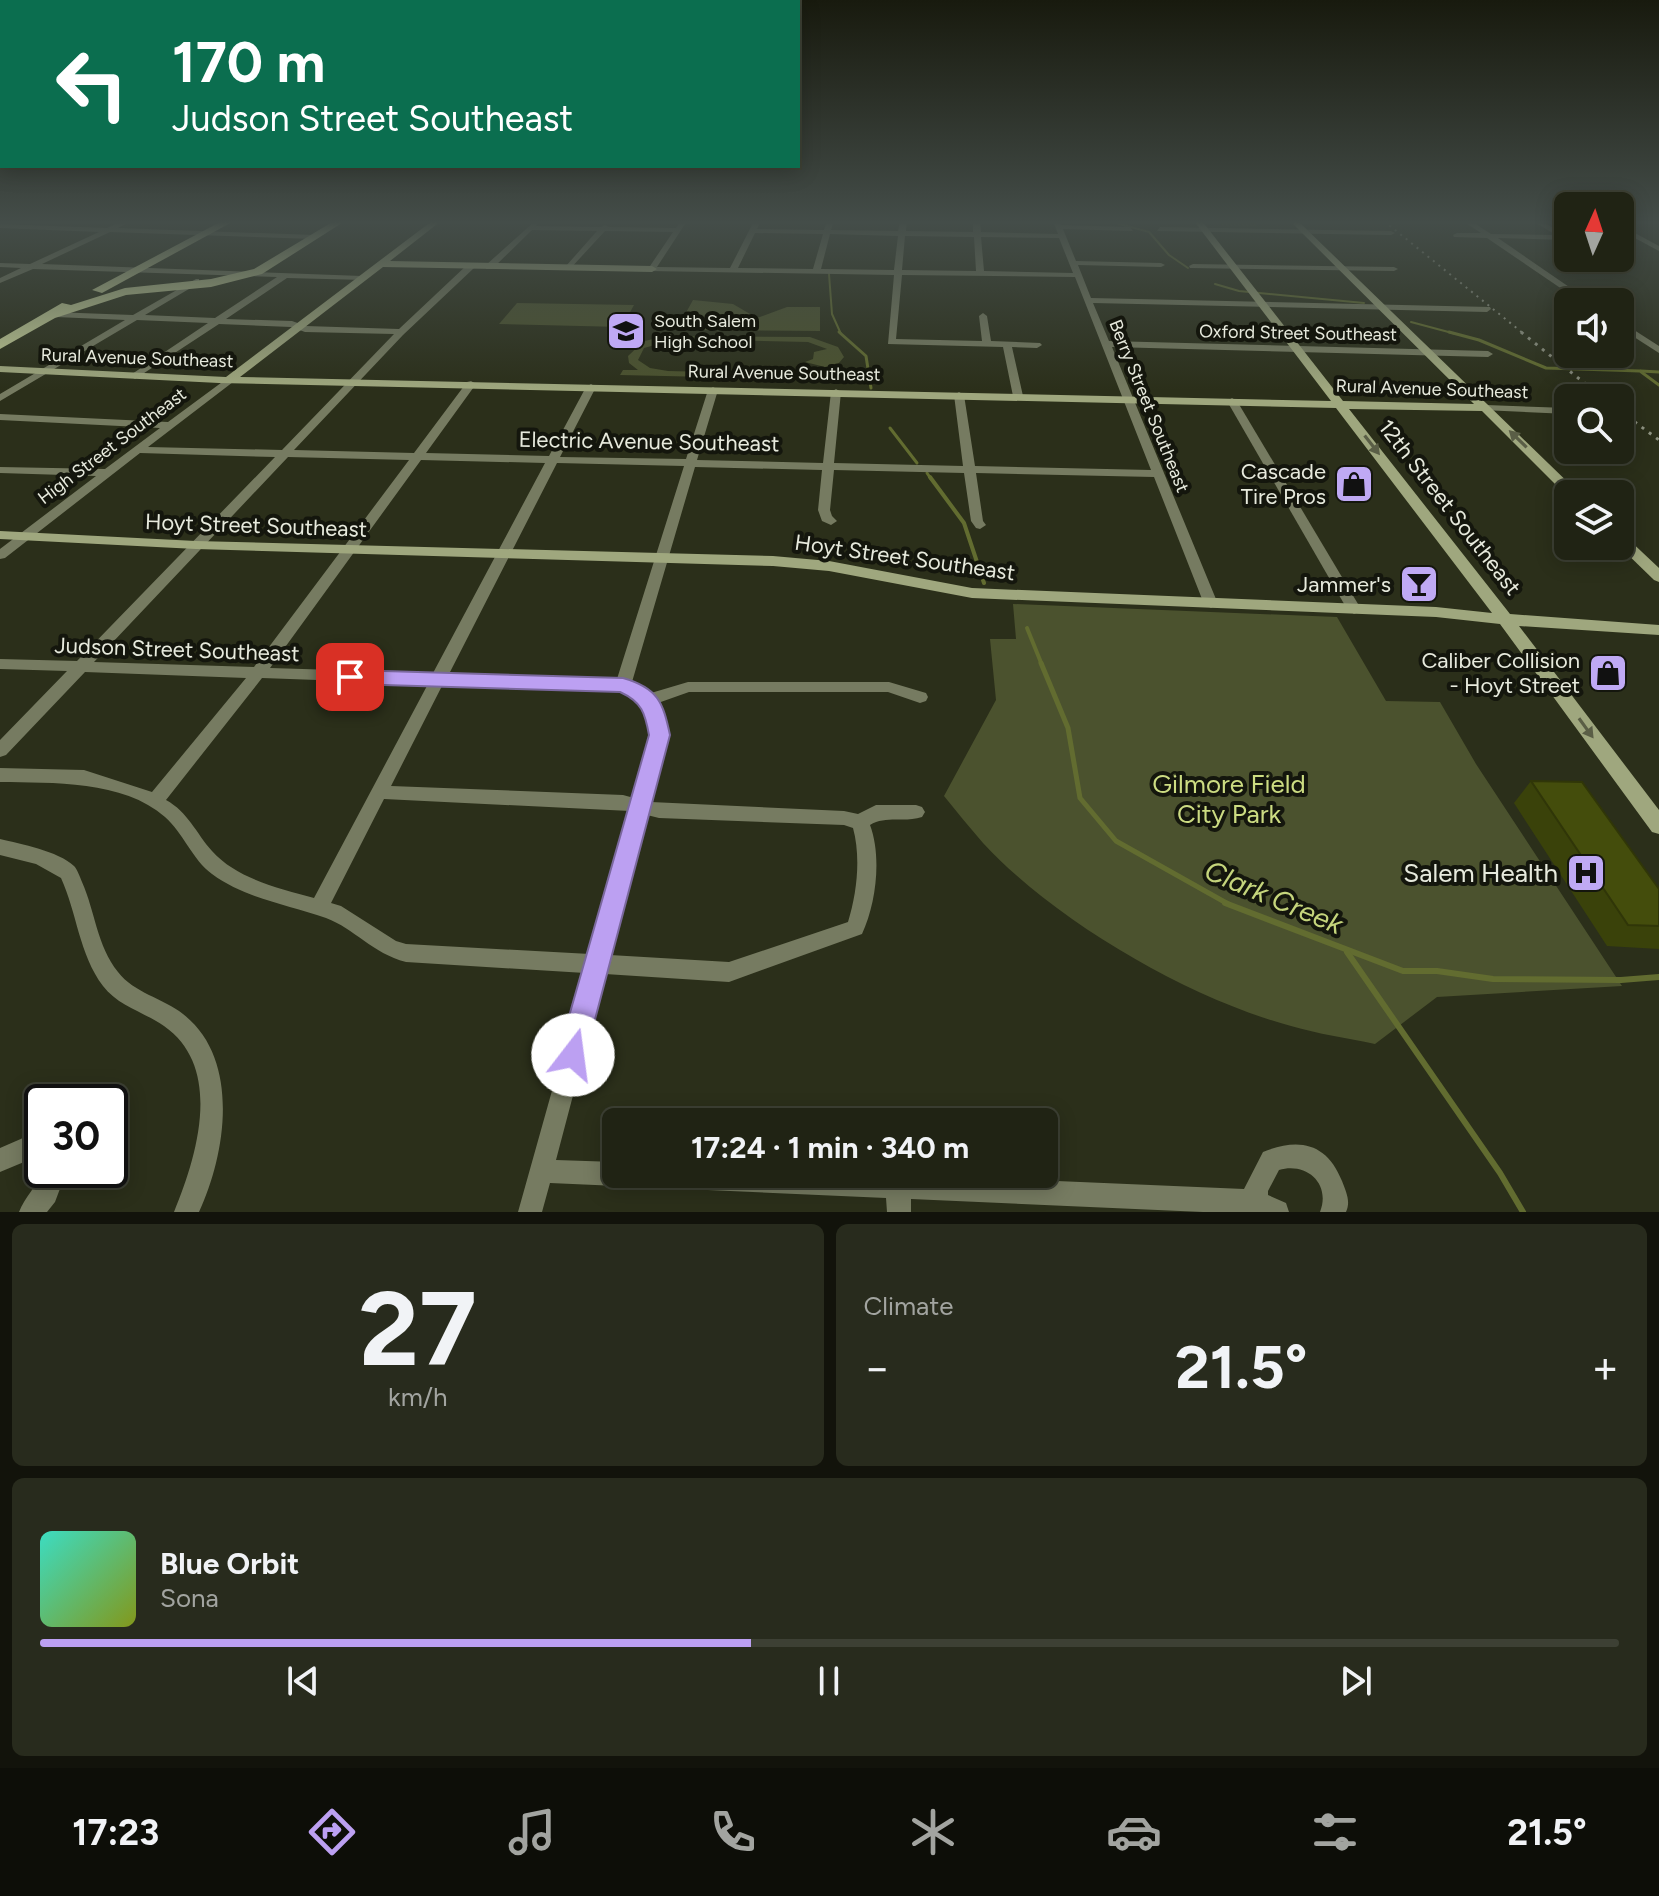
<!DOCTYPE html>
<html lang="en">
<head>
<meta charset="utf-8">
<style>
	:root { --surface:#202314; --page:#282b1d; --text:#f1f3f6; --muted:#a2a4a0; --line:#3d4034; --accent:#bca0f2 }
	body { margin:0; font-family:Figtree,sans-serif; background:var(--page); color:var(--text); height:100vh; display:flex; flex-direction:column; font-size:30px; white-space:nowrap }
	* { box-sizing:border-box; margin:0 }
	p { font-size:26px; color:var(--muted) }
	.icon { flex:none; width:44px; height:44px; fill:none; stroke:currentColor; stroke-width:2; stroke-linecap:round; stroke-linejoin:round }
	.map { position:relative; height:1212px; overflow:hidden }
	.side { display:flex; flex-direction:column; gap:12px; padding:12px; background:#12130b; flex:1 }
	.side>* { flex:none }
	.top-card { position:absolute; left:0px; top:0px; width:800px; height:168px; box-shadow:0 4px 20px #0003,0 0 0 2px var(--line); background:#0b6e4f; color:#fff; overflow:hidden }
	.needle { width:52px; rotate:3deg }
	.fabs { position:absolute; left:1554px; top:192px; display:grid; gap:16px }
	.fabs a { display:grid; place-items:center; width:80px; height:80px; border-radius:12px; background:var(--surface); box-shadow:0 4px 20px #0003,0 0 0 2px var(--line); font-size:40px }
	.speed { position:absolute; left:24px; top:1084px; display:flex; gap:16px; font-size:40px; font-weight:700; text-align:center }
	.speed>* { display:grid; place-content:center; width:104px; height:104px; border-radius:50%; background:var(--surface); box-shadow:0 4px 20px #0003,0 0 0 2px var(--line); line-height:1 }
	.speed .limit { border:4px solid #111; border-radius:12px; background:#fff; color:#111 }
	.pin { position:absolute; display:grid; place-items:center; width:68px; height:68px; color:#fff; margin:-34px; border-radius:16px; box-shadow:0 4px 12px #0006 }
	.me { position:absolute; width:88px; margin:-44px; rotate:15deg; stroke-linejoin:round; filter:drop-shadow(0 0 6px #0008) }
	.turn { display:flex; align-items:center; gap:28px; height:168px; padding:0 40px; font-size:36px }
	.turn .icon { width:104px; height:104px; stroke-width:2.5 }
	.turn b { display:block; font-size:56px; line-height:68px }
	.big { font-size:60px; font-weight:700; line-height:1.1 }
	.side .widget { flex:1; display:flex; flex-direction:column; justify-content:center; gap:12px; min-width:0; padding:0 28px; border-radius:12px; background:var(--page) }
	.side .dial { align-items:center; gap:0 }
	.dial b { font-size:104px; line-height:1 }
	.song { display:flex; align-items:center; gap:24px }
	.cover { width:96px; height:96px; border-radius:12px; background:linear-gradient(135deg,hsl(170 70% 55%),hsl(70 70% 35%)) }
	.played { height:8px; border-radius:4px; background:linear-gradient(90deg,var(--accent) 45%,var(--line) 45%) }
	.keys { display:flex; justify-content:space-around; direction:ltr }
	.heat { display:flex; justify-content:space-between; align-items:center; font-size:44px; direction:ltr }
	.side .tiles { flex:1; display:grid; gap:12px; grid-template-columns:1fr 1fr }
	.widget:last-child { grid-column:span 2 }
	.trip { position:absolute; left:602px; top:1108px; width:456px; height:80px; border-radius:12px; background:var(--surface); box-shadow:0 4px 20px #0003,0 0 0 2px var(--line); font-weight:700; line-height:80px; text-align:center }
	.tabs { display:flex; height:128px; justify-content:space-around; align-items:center; background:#0d0e08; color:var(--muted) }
	.tabs .icon { width:56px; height:56px }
	.tabs .current { color:var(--accent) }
	.tabs b { font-size:36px; color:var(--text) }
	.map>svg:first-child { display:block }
</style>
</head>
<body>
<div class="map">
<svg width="1659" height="1212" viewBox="0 0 1659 1212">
	<rect width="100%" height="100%" fill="#2b2f1a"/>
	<g fill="#4b522e" fill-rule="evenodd">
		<path d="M 693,300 L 733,304 L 757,318 L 787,307 L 820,307 L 820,331 L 683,330 L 678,327 Z"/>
		<path d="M 517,303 L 634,305 L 622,327 L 499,324 Z"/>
		<path d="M 668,336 L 810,337 L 838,347 L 844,357 L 832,371 L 799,379 L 620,375 L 623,370 L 638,370 L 629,363 L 628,356 L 644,341 ZM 677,339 L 808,342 L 827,349 L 814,352 L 813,359 L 805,362 L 825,367 L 798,374 L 668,371 L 650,368 L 638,360 L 644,348 Z"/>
		<path d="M 1013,604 L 1337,617 L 1386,701 L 1440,702 L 1476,764 L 1622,986 L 1437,997 L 1375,1044 C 1347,1038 1318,1034 1291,1026 C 1189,999 1055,921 983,843 C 970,828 957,812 944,796 L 996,700 L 990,639 L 1016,639 Z"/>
	</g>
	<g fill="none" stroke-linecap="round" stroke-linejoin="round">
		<g stroke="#626c30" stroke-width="2">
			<path d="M 1109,221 L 1149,232 L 1169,255 L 1188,268"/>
			<path d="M 829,274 L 832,314 L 841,334"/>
			<path d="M 1215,284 L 1239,291 L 1364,303"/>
			<path d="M 1411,322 L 1456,334"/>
		</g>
		<g stroke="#626c30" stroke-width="3">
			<path d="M 839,332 L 866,356 L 871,388"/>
			<path d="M 1449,332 L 1479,340 L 1546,368 L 1640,371 L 1659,385"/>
			<path d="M 1641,371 L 1659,372"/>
			<path d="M 890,428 L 917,463"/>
			<path d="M 927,473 L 931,479"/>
		</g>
		<g stroke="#626c30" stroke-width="4">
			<path d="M 930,477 L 964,523 L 984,583"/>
			<path d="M 1027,628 L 1042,665"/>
		</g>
		<path stroke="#626c30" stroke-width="5" d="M 1041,663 L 1068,728 L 1080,798 L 1116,841 L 1230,905"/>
		<g stroke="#626c30" stroke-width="6">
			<path d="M 1225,903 L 1403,971 L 1437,971 L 1493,979 L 1621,980 L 1659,977"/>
			<path d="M 1347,952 L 1500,1173 L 1523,1212"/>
		</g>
		<g fill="#767b61" fill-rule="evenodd">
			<path d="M 122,221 L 131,221 L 118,228 L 315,235 L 319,237 L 315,239 L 110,232 L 42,264 L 362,276 L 365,276 L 365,280 L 287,278 L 226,319 L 292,321 L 306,326 L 399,329 L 468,264 L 474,264 L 474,268 L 403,335 L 294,450 L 414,453 L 467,382 L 471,381 L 476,384 L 426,453 L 549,456 L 586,387 L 591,384 L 596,387 L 560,457 L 686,459 L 708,390 L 713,387 L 718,390 L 697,460 L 823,463 L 831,392 L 836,389 L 841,392 L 834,463 L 963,466 L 954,395 L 959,392 L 964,395 L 975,466 L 1151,470 L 1075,277 L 902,275 L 896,339 L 982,341 L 979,316 L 983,313 L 987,316 L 991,341 L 1040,343 L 1042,345 L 1037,348 L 1012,347 L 1023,396 L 1018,399 L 1013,396 L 1003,347 L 888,344 L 894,275 L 649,271 L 648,269 L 673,232 L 605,231 L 569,270 L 566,270 L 566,266 L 597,231 L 532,230 L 492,269 L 486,269 L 486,265 L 534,222 L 538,224 L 536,226 L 601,227 L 605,225 L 609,227 L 676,228 L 681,221 L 687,221 L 657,267 L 730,268 L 754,221 L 761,221 L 757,229 L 824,230 L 827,221 L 834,221 L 831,230 L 898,231 L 900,221 L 907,221 L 906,231 L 973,232 L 973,221 L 980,221 L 981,232 L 1058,234 L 1053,221 L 1059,221 L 1061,225 L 1130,227 L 1133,231 L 1063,229 L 1076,261 L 1161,263 L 1165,265 L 1161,267 L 1078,265 L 1091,298 L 1490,307 L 1491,309 L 1487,312 L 1093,303 L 1109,341 L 1488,351 L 1493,354 L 1488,357 L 1112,347 L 1218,604 L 1211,608 L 1204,604 L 1154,477 L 976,473 L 983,521 L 986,525 L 980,529 L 976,528 L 971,521 L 964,473 L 834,470 L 830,510 L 832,516 L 837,521 L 831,525 L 822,521 L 818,510 L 822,470 L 695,467 L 632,682 L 651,693 L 688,682 L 889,682 L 926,693 L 928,697 L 926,701 L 920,703 L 888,692 L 689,692 L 658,703 C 677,734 659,769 651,802 L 844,811 L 858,814 L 876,805 L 916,805 L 922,807 L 925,812 L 922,817 C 905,823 886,815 870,825 C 882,857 876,904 862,934 L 729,982 L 605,974 L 556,1160 L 616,1162 L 616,1174 L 893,1174 L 1244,1189 L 1263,1152 C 1299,1137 1327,1143 1342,1181 C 1346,1192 1351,1201 1346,1212 L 1320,1212 C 1331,1184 1307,1162 1279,1170 L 1268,1191 L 1268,1195 L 1286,1203 L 1289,1212 L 1203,1212 L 911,1199 L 911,1212 L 887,1212 L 886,1198 L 550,1183 L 542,1212 L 518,1212 L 585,973 L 406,962 C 372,953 355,929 326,918 C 287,904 246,899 212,874 C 192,859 184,834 165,817 C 123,780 52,783 0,782 L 0,768 L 84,770 L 152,792 L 246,678 L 85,672 L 6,755 L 0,757 L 0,740 L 67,671 L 0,669 L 0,659 L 77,661 L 275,457 L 140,453 L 5,558 L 0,559 L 0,549 L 96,476 L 0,473 L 0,467 L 105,469 L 160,428 L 0,420 L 0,414 L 168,422 L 229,377 L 233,378 L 233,382 L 148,447 L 282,450 L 394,334 L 305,332 L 291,327 L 219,324 L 135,379 L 130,376 L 132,374 L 208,323 L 137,320 L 0,401 L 0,394 L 125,320 L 56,317 L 53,316 L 53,312 L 133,315 L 196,279 L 199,279 L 199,283 L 145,315 L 215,318 L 277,277 L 33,269 L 0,283 L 0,278 L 21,268 L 0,267 L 0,263 L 30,264 L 99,232 L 0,228 L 0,224 L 107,228 ZM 755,233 L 823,234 L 813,269 L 738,268 ZM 830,234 L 898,236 L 894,270 L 821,269 ZM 905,236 L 974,237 L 976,271 L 902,270 ZM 981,237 L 1059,238 L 1073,273 L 984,271 ZM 288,457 L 409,460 L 254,667 L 94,662 ZM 421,460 L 545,463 L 433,673 L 270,668 ZM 557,463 L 684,466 L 617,679 L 449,674 ZM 262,678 L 428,684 L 314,898 C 279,888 237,879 212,851 C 196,833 188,812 166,800 ZM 443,684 L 622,690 C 671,711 645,760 634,798 L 623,795 L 391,786 ZM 384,799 L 630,811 L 590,954 L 406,944 L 396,941 L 341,906 L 331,903 ZM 647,815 L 659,818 L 844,825 L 853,828 C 861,857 857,893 848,922 L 729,962 L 610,955 Z"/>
			<path d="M 1463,221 L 1471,221 L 1491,234 L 1556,235 L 1533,221 L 1541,221 L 1568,236 L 1568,240 L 1498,238 L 1591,302 L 1581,302 L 1487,238 L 1454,237 L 1453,235 L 1457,233 L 1481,233 Z"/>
			<path d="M 1620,225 L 1659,246 L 1659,251 L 1620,230 Z"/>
			<path d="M 1160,227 L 1391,231 L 1395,233 L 1391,235 L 1157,231 Z"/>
			<path d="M 1193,264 L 1394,267 L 1398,269 L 1394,271 L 1190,268 L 1189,266 Z"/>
			<path d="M 1620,321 L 1659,346 L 1659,353 L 1620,328 Z"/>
			<path d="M 1232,398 L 1237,401 L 1361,609 L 1359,612 L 1354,614 L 1347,609 L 1227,401 Z"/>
			<path d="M 1486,405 L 1568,408 L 1568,414 L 1482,410 L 1482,406 Z"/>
			<path d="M 0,839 C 21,844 58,851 74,866 C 77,869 80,877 82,882 C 95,911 97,946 118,972 C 134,993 163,998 183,1014 C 241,1059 226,1154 199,1212 L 174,1212 C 197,1156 224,1068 164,1026 C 144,1012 118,1006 103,986 C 79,954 77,913 61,878 L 36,864 L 0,855 Z"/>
			<path d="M 42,1137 L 42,1161 L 24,1162 L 0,1172 L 0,1148 L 23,1138 Z"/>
			<path d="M 43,1170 L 67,1170 L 55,1202 L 47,1212 L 19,1212 C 25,1197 37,1186 43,1170 Z"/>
		</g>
		<g fill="#9fa77e" fill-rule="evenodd">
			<path d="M 432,221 L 441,221 L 390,261 L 652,266 L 657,269 L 652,272 L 383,267 L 240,377 L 1331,401 L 1194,221 L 1202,221 L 1343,401 L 1474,404 L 1290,221 L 1298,221 L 1580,494 L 1568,494 L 1568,497 L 1482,411 L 1349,409 L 1510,614 L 1659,625 L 1659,635 L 1519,626 L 1659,810 L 1659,834 L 1652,832 L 1500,624 L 1436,617 L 972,598 L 829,571 L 773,566 L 196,549 L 0,539 L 0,531 L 196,541 L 773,556 L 829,561 L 972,588 L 1436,607 L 1492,613 L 1336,408 L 219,383 L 0,372 L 0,366 L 226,377 Z"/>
			<path d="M 1620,535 L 1625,536 L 1659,568 L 1659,582 L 1654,580 L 1619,546 Z"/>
		</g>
		<g fill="#bfc994" fill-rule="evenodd">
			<path d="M 222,221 L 234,221 L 102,293 L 92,290 Z"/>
			<path d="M 334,221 L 345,221 L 262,274 L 211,287 L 126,295 L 55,318 L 0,349 L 0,339 L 62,303 L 71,305 L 125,288 L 211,279 L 254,269 Z"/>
		</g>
		<path stroke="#909483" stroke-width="2" stroke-dasharray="2 5" stroke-linecap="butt" d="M 1384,221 L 1524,334"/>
		<g stroke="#909483" stroke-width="3" stroke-dasharray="3 6" stroke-linecap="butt">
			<path d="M 1521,332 L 1603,398"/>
			<path d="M 1620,411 L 1659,440"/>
		</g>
	</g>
	<g fill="#3a420a">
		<path d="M 1216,221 L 1258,221 L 1257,226 L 1220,225 Z"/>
		<path d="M 1531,781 L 1659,889 L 1659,949 L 1607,946 L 1514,803 Z"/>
	</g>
	<path fill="#444d0c" stroke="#303608" stroke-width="2" d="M 1531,781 L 1582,782 L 1659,889 L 1659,926 L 1628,925 Z"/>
	<defs><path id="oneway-solid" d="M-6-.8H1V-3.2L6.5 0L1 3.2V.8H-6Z" transform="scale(2)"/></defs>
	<g fill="#5a5e46">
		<use href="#oneway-solid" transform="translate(1518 439) rotate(-136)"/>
		<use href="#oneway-solid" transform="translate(1372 445) rotate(52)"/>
		<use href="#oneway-solid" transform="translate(1586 728) rotate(54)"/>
	</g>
	<linearGradient id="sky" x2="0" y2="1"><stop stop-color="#181a0e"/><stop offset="0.57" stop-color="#444d49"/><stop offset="1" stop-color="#444d49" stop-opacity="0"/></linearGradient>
	<rect width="1659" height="390" fill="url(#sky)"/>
	<path fill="#bca0f2" stroke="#7a689d" stroke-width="2" d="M 350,670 L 623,678 C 658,688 663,702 670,735 L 583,1065 L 573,1069 L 563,1065 L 558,1055 L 649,735 C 645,713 642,702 620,692 L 350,684 L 340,677 Z"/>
	<defs>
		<symbol id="school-square" viewBox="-11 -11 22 22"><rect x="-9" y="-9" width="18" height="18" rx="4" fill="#bfa9f4" stroke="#14160d"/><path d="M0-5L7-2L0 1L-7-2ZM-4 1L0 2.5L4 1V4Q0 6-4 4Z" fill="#111"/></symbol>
		<symbol id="shop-square" viewBox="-11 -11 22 22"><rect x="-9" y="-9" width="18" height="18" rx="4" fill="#bfa9f4" stroke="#14160d"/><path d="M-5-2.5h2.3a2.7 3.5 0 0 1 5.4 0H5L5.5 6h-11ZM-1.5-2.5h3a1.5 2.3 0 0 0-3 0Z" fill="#111"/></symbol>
		<symbol id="bar-square" viewBox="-11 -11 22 22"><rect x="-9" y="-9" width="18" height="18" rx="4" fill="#bfa9f4" stroke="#14160d"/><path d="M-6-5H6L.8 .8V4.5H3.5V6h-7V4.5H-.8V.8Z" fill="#111"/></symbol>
		<symbol id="hospital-square" viewBox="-11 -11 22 22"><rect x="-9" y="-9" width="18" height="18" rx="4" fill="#bfa9f4" stroke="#14160d"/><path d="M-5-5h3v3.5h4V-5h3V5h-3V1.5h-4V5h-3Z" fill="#111"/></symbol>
	</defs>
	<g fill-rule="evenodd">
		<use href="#school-square" x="604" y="309" width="44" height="44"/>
		<use href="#shop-square" x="1332" y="462" width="44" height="44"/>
		<use href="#bar-square" x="1397" y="562" width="44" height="44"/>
		<use href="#shop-square" x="1586" y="651" width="44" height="44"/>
		<use href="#hospital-square" x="1564" y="851" width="44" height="44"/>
	</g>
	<g text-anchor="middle" stroke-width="8" stroke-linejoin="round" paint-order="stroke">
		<g font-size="18" fill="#e7eadd" stroke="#14160d" text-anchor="start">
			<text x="654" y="327">South Salem<tspan x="654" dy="21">High School</tspan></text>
		</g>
		<g font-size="18" fill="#e7eadd" stroke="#14160d">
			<text transform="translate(1298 333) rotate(1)" y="6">Oxford Street Southeast</text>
			<text transform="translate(137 358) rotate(2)" y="6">Rural Avenue Southeast</text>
			<text transform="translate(784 373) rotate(1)" y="6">Rural Avenue Southeast</text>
			<text transform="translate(1432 389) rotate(2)" y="6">Rural Avenue Southeast</text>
			<text transform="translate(1149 406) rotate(68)" y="6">Berry Street Southeast</text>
			<text transform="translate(112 446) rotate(-37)" y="6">High Street Southeast</text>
		</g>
		<g font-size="22" fill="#e7eadd" stroke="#14160d">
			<text transform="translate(649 441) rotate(1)" y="8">Electric Avenue Southeast</text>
			<text transform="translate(1450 507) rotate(52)" y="8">12th Street Southeast</text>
			<text transform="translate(256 525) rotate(2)" y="8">Hoyt Street Southeast</text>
			<text transform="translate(905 557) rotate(8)" y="8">Hoyt Street Southeast</text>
			<text transform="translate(177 649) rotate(2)" y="8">Judson Street Southeast</text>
		</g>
		<g font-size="22" fill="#e7eadd" stroke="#14160d" text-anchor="end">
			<text x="1326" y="479">Cascade<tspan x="1326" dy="25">Tire Pros</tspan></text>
			<text x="1391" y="592">Jammer's</text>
			<text x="1580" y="668">Caliber Collision<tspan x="1580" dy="25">- Hoyt Street</tspan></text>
		</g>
		<g font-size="26" fill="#ccdc82" stroke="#14160d">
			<text x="1229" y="793">Gilmore Field<tspan x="1229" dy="30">City Park</tspan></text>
		</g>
		<g font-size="26" fill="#e7eadd" stroke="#14160d" text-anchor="end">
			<text x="1558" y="882">Salem Health</text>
		</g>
		<g font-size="28" font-style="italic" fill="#c5d57c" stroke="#14160d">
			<text transform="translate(1274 897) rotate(23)" y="10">Clark Creek</text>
		</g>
	</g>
</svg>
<div class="fabs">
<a><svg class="needle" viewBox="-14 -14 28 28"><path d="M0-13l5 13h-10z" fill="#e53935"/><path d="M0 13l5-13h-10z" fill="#a2a4a0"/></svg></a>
<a><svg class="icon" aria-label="sound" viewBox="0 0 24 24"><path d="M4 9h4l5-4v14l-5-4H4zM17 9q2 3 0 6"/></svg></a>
<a><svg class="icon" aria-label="search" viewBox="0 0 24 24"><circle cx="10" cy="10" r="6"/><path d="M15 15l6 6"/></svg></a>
<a><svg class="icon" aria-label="layers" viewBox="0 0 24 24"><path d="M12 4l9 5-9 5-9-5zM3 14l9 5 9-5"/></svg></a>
</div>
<div class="speed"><div class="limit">30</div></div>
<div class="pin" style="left:350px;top:677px;background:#d93025"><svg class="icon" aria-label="arrive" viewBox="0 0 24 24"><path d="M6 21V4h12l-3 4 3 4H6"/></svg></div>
<svg class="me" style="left:573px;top:1055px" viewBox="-20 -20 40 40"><circle r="19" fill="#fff"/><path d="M0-13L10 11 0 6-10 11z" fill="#bca0f2"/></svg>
<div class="trip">17:24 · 1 min · 340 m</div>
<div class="top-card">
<div class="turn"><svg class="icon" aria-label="left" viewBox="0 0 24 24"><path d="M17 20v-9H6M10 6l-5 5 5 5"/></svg><div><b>170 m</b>Judson Street Southeast</div></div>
</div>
</div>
<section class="side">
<div class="tiles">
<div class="widget dial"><b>27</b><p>km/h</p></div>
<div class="widget"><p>Climate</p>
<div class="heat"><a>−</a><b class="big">21.5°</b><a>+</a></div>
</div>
<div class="widget">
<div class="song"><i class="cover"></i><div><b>Blue Orbit</b><p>Sona</p></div></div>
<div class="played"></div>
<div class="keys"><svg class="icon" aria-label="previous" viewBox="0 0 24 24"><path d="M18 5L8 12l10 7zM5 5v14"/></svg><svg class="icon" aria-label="pause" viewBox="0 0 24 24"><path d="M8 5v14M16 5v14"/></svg><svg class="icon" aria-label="next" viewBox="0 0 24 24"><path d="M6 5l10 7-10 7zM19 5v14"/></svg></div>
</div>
</div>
</section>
<nav class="tabs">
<b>17:23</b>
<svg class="icon current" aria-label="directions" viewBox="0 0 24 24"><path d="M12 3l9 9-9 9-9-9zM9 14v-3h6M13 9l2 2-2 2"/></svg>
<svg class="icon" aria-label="music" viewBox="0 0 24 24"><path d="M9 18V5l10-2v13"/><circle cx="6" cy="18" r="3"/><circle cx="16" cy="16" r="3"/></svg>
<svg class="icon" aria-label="phone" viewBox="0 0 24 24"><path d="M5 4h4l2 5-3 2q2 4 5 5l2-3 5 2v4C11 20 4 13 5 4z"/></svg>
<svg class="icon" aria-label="climate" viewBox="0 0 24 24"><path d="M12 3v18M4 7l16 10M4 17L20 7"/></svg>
<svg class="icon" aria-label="car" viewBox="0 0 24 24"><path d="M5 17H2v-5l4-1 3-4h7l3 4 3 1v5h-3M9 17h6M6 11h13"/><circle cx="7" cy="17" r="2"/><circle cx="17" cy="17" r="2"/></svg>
<svg class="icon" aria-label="filters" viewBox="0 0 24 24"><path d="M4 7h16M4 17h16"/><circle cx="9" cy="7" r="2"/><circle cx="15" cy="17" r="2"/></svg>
<b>21.5°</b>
</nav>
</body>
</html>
